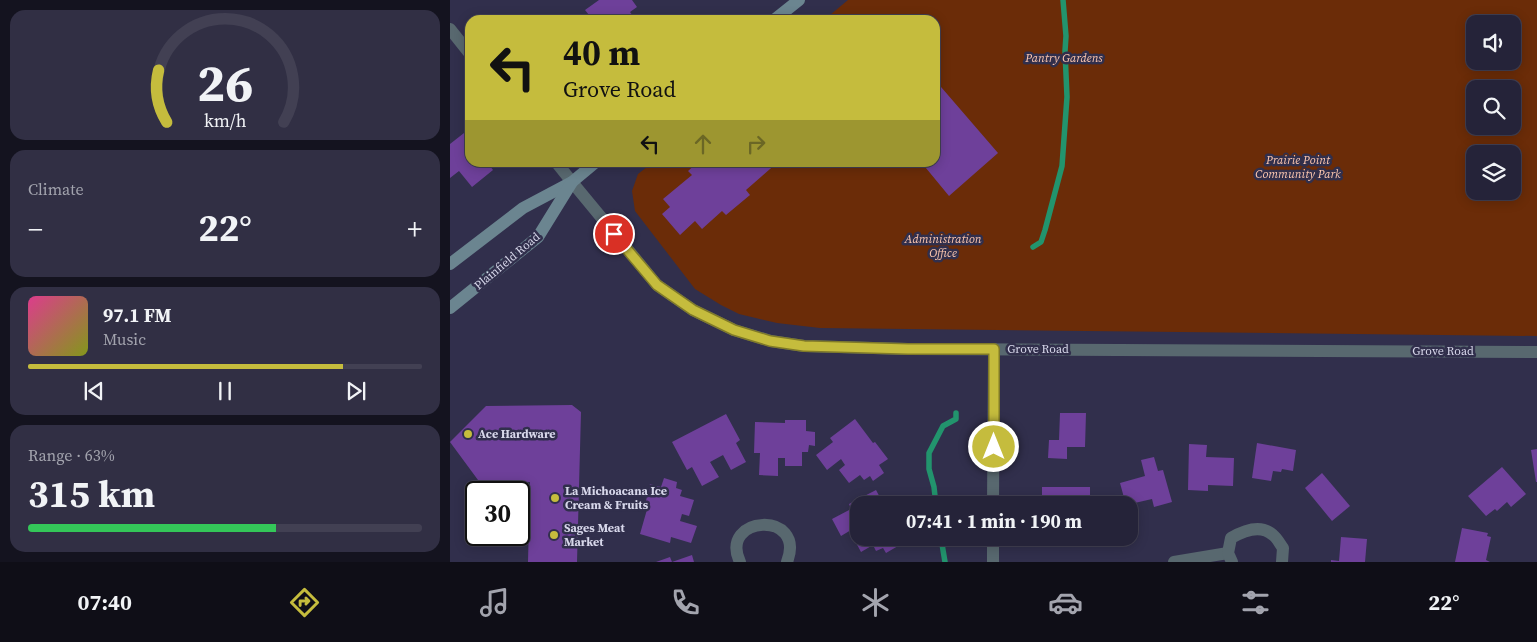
<!DOCTYPE html>
<html lang="en">
<head>
<meta charset="utf-8">
<style>
	:root { --surface:#252339; --page:#312f44; --text:#f1f3f6; --muted:#a3a4ae; --line:#424053; --accent:#c5bc3d }
	body { margin:0; font-family:"Source Serif 4",serif; background:var(--page); color:var(--text); height:100vh; display:flex; flex-direction:column; font-size:19px; white-space:nowrap }
	* { box-sizing:border-box; margin:0 }
	p { font-size:16px; color:var(--muted) }
	.icon { flex:none; width:28px; height:28px; fill:none; stroke:currentColor; stroke-width:2; stroke-linecap:round; stroke-linejoin:round }
	.map { position:relative; flex:1; overflow:hidden }
	.side { display:flex; flex-direction:column; gap:10px; padding:10px; background:#14131f; width:450px }
	.side>* { flex:none }
	.guide { position:absolute; left:15px; top:15px; width:475px; height:152px; border-radius:15px; box-shadow:0 2px 12px #0003,0 0 0 1px var(--line); background:#c5bc3d; color:#111; overflow:hidden }
	.controls { position:absolute; left:1016px; top:15px; display:grid; gap:10px }
	.controls a { display:grid; place-items:center; width:55px; height:55px; border-radius:10px; background:var(--surface); box-shadow:0 2px 12px #0003,0 0 0 1px var(--line); font-size:25px }
	.speed { position:absolute; left:15px; top:481px; display:flex; gap:10px; font-size:25px; font-weight:700; text-align:center }
	.speed>* { display:grid; place-content:center; width:65px; height:65px; border-radius:50%; background:var(--surface); box-shadow:0 2px 12px #0003,0 0 0 1px var(--line); line-height:1 }
	.speed .limit { border:2px solid #111; border-radius:8px; background:#fff; color:#111 }
	.pin { position:absolute; display:grid; place-items:center; width:42px; height:42px; color:#fff; margin:-21px; border:2px solid #fff; border-radius:50%; box-shadow:0 1px 5px #0007 }
	.me { position:absolute; width:55px; margin:-28px; rotate:0deg; stroke-linejoin:round; filter:drop-shadow(0 0 4px #0008) }
	.turn { display:flex; align-items:center; gap:18px; height:105px; padding:0 15px; font-size:22px }
	.turn .icon { width:65px; height:65px; stroke-width:2.5 }
	.turn b { display:block; font-size:35px; line-height:42px }
	.lanes { display:flex; align-items:center; height:48px; padding:0 15px; background:#0003; justify-content:center; gap:25px; direction:ltr }
	.lanes .off { opacity:.35 }
	.big { font-size:38px; font-weight:700; line-height:1.1 }
	.side .card { flex:1; display:flex; flex-direction:column; justify-content:center; gap:8px; min-width:0; padding:0 18px; border-radius:15px; background:var(--page) }
	.side .dial { align-items:center; gap:0 }
	.dial svg { height:130px; overflow:visible; fill:none; stroke:var(--line); stroke-width:7; stroke-linecap:round; text-anchor:middle }
	.dial text { fill:var(--text); stroke:none }
	.song { display:flex; align-items:center; gap:15px }
	.cover { width:60px; height:60px; border-radius:8px; background:linear-gradient(135deg,hsl(330 70% 55%),hsl(70 70% 35%)) }
	.played { height:5px; border-radius:2px; background:linear-gradient(90deg,var(--accent) 80%,var(--line) 80%) }
	.keys { display:flex; justify-content:space-around; direction:ltr }
	.heat { display:flex; justify-content:space-between; align-items:center; font-size:28px; direction:ltr }
	.charge { height:8px; border-radius:4px; background:linear-gradient(90deg,#34c759 63%,var(--line) 0) }
	.trip { position:absolute; left:400px; top:496px; width:288px; height:50px; border-radius:15px; background:var(--surface); box-shadow:0 2px 12px #0003,0 0 0 1px var(--line); font-weight:700; line-height:50px; text-align:center }
	.dock { display:flex; height:80px; justify-content:space-around; align-items:center; background:#0f0e17; color:var(--muted) }
	.dock .icon { width:35px; height:35px }
	.dock .on { color:var(--accent) }
	.dock b { font-size:22px; color:var(--text) }
	main { display:flex; flex:1; min-height:0 }
	.map>svg:first-child { display:block }
</style>
</head>
<body>
<main>
<section class="side">
<div class="card dial"><svg viewBox="0 0 100 80">
<path d="M14 69A42 42 0 1 1 86 69"/>
<path d="M14 69A42 42 0 0 1 9 37" stroke="#c5bc3d"/>
<text x="50" y="56" font-size="32" font-weight="700">26</text>
<text x="50" y="72" font-size="11">km/h</text>
</svg></div>
<div class="card"><p>Climate</p>
<div class="heat"><a>−</a><b class="big">22°</b><a>+</a></div>
</div>
<div class="card">
<div class="song"><i class="cover"></i><div><b>97.1 FM</b><p>Music</p></div></div>
<div class="played"></div>
<div class="keys"><svg class="icon" aria-label="previous" viewBox="0 0 24 24"><path d="M18 5L8 12l10 7zM5 5v14"/></svg><svg class="icon" aria-label="pause" viewBox="0 0 24 24"><path d="M8 5v14M16 5v14"/></svg><svg class="icon" aria-label="next" viewBox="0 0 24 24"><path d="M6 5l10 7-10 7zM19 5v14"/></svg></div>
</div>
<div class="card"><p>Range · 63%</p><b class="big">315 km</b><div class="charge"></div></div>
</section>
<div class="map">
<svg width="1087" height="562" viewBox="0 0 1087 562">
	<rect width="100%" height="100%" fill="#312f4c"/>
	<path fill="#6b2c08" fill-rule="evenodd" d="M 398,0 L 1087,0 L 1087,336 L 370,328 L 327,323 L 289,314 L 271,305 L 245,289 L 185,211 L 182,191 L 188,174 L 202,163 L 485,162 L 485,20 L 374,20 ZM 1025,24 L 1062,24 L 1062,61 L 1025,61 ZM 1025,89 L 1062,89 L 1062,126 L 1025,126 ZM 1025,154 L 1062,154 L 1062,191 L 1025,191 Z"/>
	<g fill="none" stroke-linecap="round" stroke-linejoin="round">
		<g stroke="#22946d" stroke-width="5.5">
			<path d="M 583,247 L 591,242 L 595,230 L 612,166 L 617,97 L 615,51 L 616,36 L 613,0"/>
			<path d="M 486,505 L 484,487 L 479,469 L 479,453 L 493,426 L 506,419 L 506,413"/>
			<path d="M 491,538 L 495,562"/>
		</g>
	</g>
	<g fill="#6e409a">
		<path d="M 149,0 L 182,0 L 187,7 L 180,12 L 186,20 L 152,20 L 150,17 L 146,20 L 143,20 L 135,10 Z"/>
		<path d="M 428,14 L 434,20 L 421,20 Z"/>
		<path d="M 485,80 L 548,153 L 499,196 L 471,162 L 485,162 Z"/>
		<path d="M 14,133 L 20,141 L 20,162 L 37,162 L 43,170 L 22,187 L 9,171 L 0,178 L 0,144 Z"/>
		<path d="M 248,162 L 328,162 L 296,190 L 300,195 L 276,215 L 272,211 L 252,229 L 245,221 L 230,235 L 212,214 L 220,207 L 213,199 L 242,175 L 238,171 Z"/>
		<path d="M 122,405 L 131,412 L 127,562 L 78,562 L 80,482 L 28,480 L 0,442 L 36,406 Z"/>
		<path d="M 610,413 L 636,413 L 635,447 L 617,447 L 617,459 L 598,458 L 599,440 L 609,440 Z"/>
		<path d="M 276,414 L 290,440 L 286,443 L 296,462 L 281,470 L 273,455 L 260,462 L 269,477 L 252,486 L 242,467 L 237,470 L 222,442 Z"/>
		<path d="M 405,419 L 423,443 L 425,442 L 438,459 L 429,465 L 434,473 L 423,481 L 420,476 L 414,480 L 410,475 L 399,483 L 389,470 L 395,465 L 391,459 L 377,470 L 366,455 L 383,442 L 380,438 Z"/>
		<path d="M 335,420 L 356,420 L 356,431 L 365,432 L 365,446 L 359,445 L 358,452 L 352,452 L 352,466 L 335,466 L 335,458 L 328,458 L 328,476 L 309,475 L 310,453 L 304,453 L 305,422 L 335,423 Z"/>
		<path d="M 807,443 L 846,450 L 843,471 L 832,469 L 831,472 L 823,471 L 821,481 L 802,478 Z"/>
		<path d="M 739,444 L 757,445 L 756,457 L 784,458 L 783,486 L 758,485 L 758,491 L 738,490 Z"/>
		<path d="M 1087,449 L 1087,482 L 1086,482 L 1081,450 Z"/>
		<path d="M 704,457 L 708,471 L 713,470 L 722,502 L 704,507 L 702,499 L 676,505 L 670,483 L 695,476 L 691,460 Z"/>
		<path d="M 1052,467 L 1076,494 L 1061,507 L 1057,502 L 1047,511 L 1045,509 L 1036,516 L 1018,496 Z"/>
		<path d="M 872,473 L 900,506 L 882,521 L 855,488 Z"/>
		<path d="M 214,478 L 227,482 L 226,488 L 232,490 L 230,496 L 244,500 L 239,516 L 232,514 L 230,521 L 247,526 L 241,543 L 221,537 L 220,543 L 190,534 L 198,506 L 195,505 L 200,484 L 211,487 Z"/>
		<rect x="592" y="487" width="48" height="18"/>
		<path d="M 426,490 L 434,505 L 409,505 L 409,531 L 406,527 L 391,536 L 382,519 L 401,509 L 399,504 Z"/>
		<path d="M 1012,528 L 1038,533 L 1037,536 L 1041,537 L 1036,560 L 1040,562 L 1005,562 Z"/>
		<path d="M 409,534 L 409,538 L 443,538 L 448,546 L 436,553 L 433,548 L 426,551 L 423,545 L 411,552 L 403,537 Z"/>
		<path d="M 891,537 L 917,539 L 915,562 L 881,562 L 881,560 L 889,561 Z"/>
		<path d="M 242,555 L 244,562 L 206,562 L 220,557 L 222,562 Z"/>
	</g>
	<g fill="none" stroke-linecap="round" stroke-linejoin="round">
		<g stroke="#58686f" stroke-width="12">
			<path d="M 0,29 L 20,54"/>
			<path d="M 106,162 L 122,182"/>
			<path d="M 543,505 L 544,349"/>
			<path d="M 290,562 C 268,515 357,510 337,562"/>
			<path d="M 543,562 L 543,538"/>
			<path d="M 724,562 L 778,553"/>
			<path d="M 782,562 L 778,553 L 781,538 C 793,531 811,524 823,535 C 827,538 830,544 833,548 L 832,562"/>
		</g>
		<path stroke="#58686f" stroke-width="12" d="M 122,182 L 207,285 L 243,310 L 284,330 L 321,341 L 354,346 L 458,349 L 1087,352"/>
		<g stroke="#6b8590" stroke-width="12">
			<path d="M 324,20 L 349,0"/>
			<path d="M 0,264 L 73,208 L 122,182 L 146,162"/>
			<path d="M 0,308 L 88,237 L 122,182"/>
		</g>
	</g>
	<g fill="none" stroke-linecap="round" stroke-linejoin="round">
		<defs>
			<path id="route" d="M 164,234 L 207,285 L 243,310 L 284,330 L 320,341 L 354,346 L 458,349 L 544,349 L 544,447"/>
		</defs>
		<use href="#route" stroke="#807a28" stroke-width="12"/>
		<use href="#route" stroke="#c5bc3d" stroke-width="9"/>
	</g>
	<g fill="#c5bc3d" stroke="#312f4c" stroke-width="2">
		<circle cx="18" cy="434" r="5"/>
		<circle cx="105" cy="498" r="5"/>
		<circle cx="104" cy="535" r="5"/>
	</g>
	<g text-anchor="middle" stroke-width="5" stroke-linejoin="round" paint-order="stroke">
		<g font-size="12" font-style="italic" fill="#fec8b0" stroke="#312f4c">
			<text x="614" y="62">Pantry Gardens</text>
			<text x="848" y="164">Prairie Point<tspan x="848" dy="14">Community Park</tspan></text>
			<text x="493" y="243">Administration<tspan x="493" dy="14">Office</tspan></text>
		</g>
		<g font-size="12" fill="#d7d7ea" stroke="#312f4c">
			<text transform="translate(57 261) rotate(-40)" y="4">Plainfield Road</text>
			<text x="588" y="353">Grove Road</text>
			<text x="993" y="355">Grove Road</text>
		</g>
		<g font-size="12" font-weight="bold" fill="#d7d7ea" stroke="#312f4c" text-anchor="start">
			<text x="28" y="438">Ace Hardware</text>
			<text x="115" y="495">La Michoacana Ice<tspan x="115" dy="14">Cream &amp; Fruits</tspan></text>
			<text x="114" y="532">Sages Meat<tspan x="114" dy="14">Market</tspan></text>
		</g>
	</g>
</svg>
<div class="controls">
<a><svg class="icon" aria-label="sound" viewBox="0 0 24 24"><path d="M4 9h4l5-4v14l-5-4H4zM17 9q2 3 0 6"/></svg></a>
<a><svg class="icon" aria-label="search" viewBox="0 0 24 24"><circle cx="10" cy="10" r="6"/><path d="M15 15l6 6"/></svg></a>
<a><svg class="icon" aria-label="layers" viewBox="0 0 24 24"><path d="M12 4l9 5-9 5-9-5zM3 14l9 5 9-5"/></svg></a>
</div>
<div class="speed"><div class="limit">30</div></div>
<div class="pin" style="left:164px;top:234px;background:#d93025"><svg class="icon" aria-label="arrive" viewBox="0 0 24 24"><path d="M6 21V4h12l-3 4 3 4H6"/></svg></div>
<svg class="me" style="left:544px;top:447px" viewBox="-20 -20 40 40"><circle r="17" fill="#c5bc3d" stroke="#fff" stroke-width="3"/><path d="M0-11L8 9 0 5-8 9z" fill="#fff"/></svg>
<div class="trip">07:41 · 1 min · 190 m</div>
<div class="guide">
<div class="turn"><svg class="icon" aria-label="left" viewBox="0 0 24 24"><path d="M17 20v-9H6M10 6l-5 5 5 5"/></svg><div><b>40 m</b>Grove Road</div></div>
<div class="lanes"><svg class="icon" aria-label="left" viewBox="0 0 24 24"><path d="M17 20v-9H6M10 6l-5 5 5 5"/></svg><svg class="icon off" aria-label="ahead" viewBox="0 0 24 24"><path d="M12 20V5M6 11l6-6 6 6"/></svg><svg class="icon off" aria-label="right" viewBox="0 0 24 24"><path d="M7 20v-9h11M14 6l5 5-5 5"/></svg></div>
</div>
</div>
</main>
<nav class="dock">
<b>07:40</b>
<svg class="icon on" aria-label="directions" viewBox="0 0 24 24"><path d="M12 3l9 9-9 9-9-9zM9 14v-3h6M13 9l2 2-2 2"/></svg>
<svg class="icon" aria-label="music" viewBox="0 0 24 24"><path d="M9 18V5l10-2v13"/><circle cx="6" cy="18" r="3"/><circle cx="16" cy="16" r="3"/></svg>
<svg class="icon" aria-label="phone" viewBox="0 0 24 24"><path d="M5 4h4l2 5-3 2q2 4 5 5l2-3 5 2v4C11 20 4 13 5 4z"/></svg>
<svg class="icon" aria-label="climate" viewBox="0 0 24 24"><path d="M12 3v18M4 7l16 10M4 17L20 7"/></svg>
<svg class="icon" aria-label="car" viewBox="0 0 24 24"><path d="M5 17H2v-5l4-1 3-4h7l3 4 3 1v5h-3M9 17h6M6 11h13"/><circle cx="7" cy="17" r="2"/><circle cx="17" cy="17" r="2"/></svg>
<svg class="icon" aria-label="filters" viewBox="0 0 24 24"><path d="M4 7h16M4 17h16"/><circle cx="9" cy="7" r="2"/><circle cx="15" cy="17" r="2"/></svg>
<b>22°</b>
</nav>
</body>
</html>
